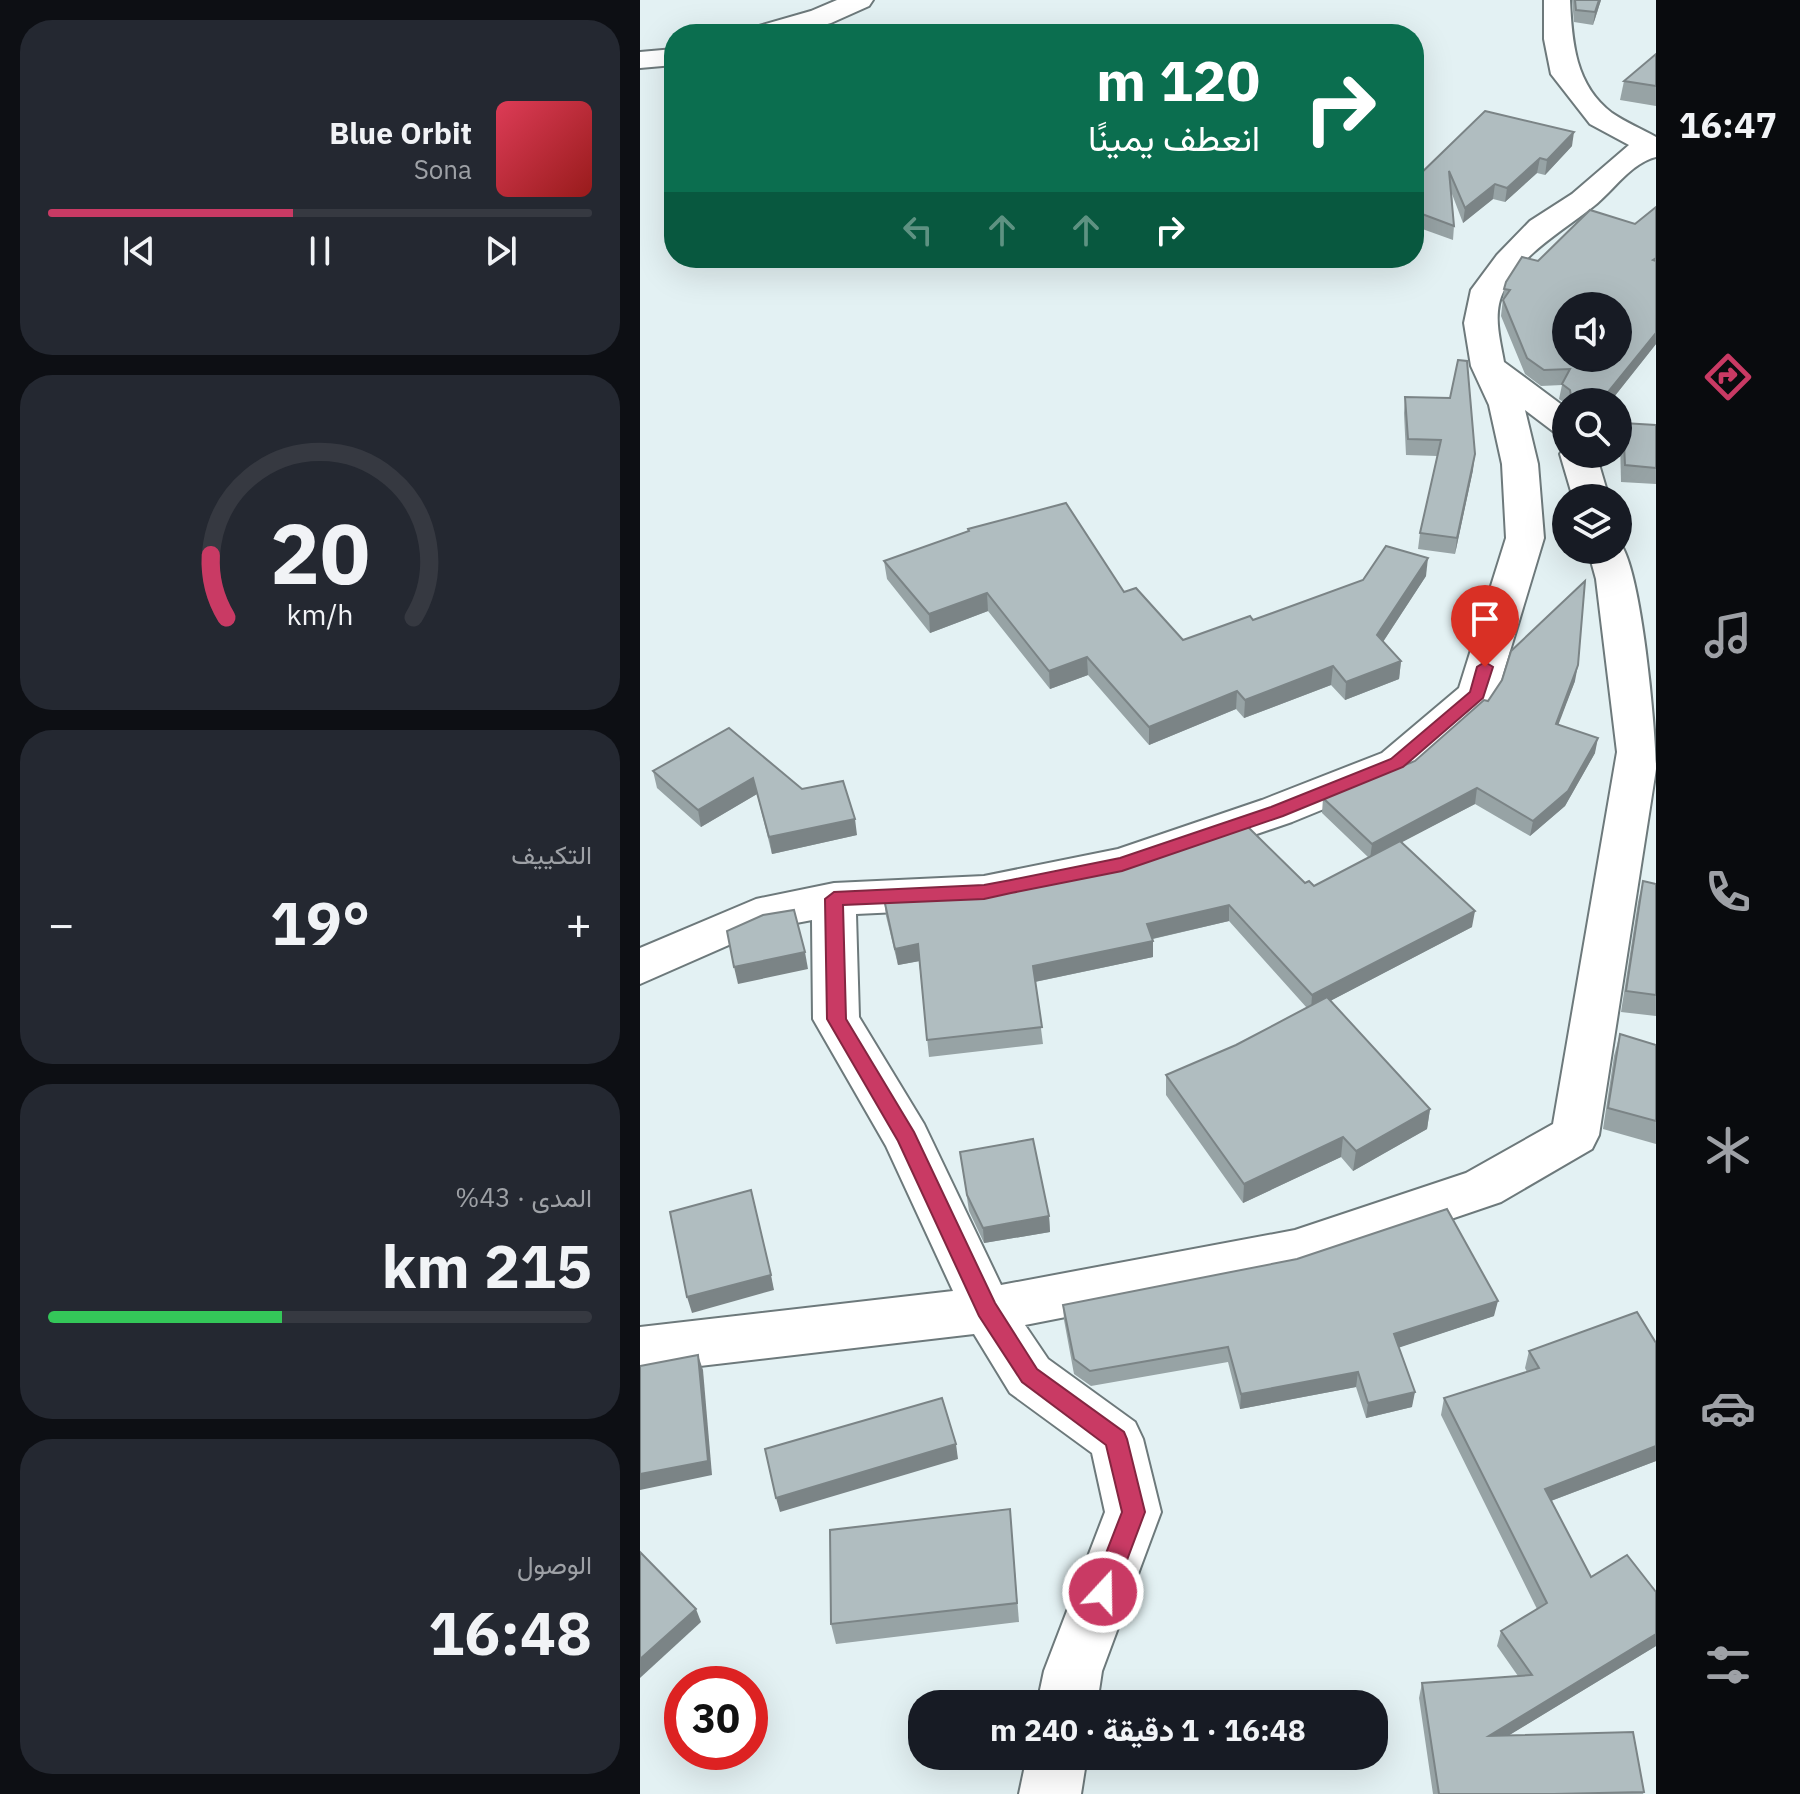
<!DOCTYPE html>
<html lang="ar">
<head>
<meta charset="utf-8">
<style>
	:root { --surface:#171b24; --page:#242831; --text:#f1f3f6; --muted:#9ea1a6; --line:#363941; --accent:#c93a64 }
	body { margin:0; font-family:"IBM Plex Sans",Vazirmatn,sans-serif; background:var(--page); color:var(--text); direction:rtl; height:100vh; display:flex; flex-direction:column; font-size:30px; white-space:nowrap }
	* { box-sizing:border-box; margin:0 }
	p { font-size:26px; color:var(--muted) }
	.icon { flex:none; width:44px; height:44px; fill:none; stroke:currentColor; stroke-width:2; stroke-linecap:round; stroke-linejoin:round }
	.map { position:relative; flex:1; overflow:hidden; direction:ltr }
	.drawer { display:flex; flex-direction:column; gap:20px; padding:20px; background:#0d0f14; width:640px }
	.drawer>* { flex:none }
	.top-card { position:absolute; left:24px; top:24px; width:760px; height:244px; border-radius:32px; box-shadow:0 8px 32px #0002; direction:rtl; background:#0b6e4f; color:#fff; overflow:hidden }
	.tools { position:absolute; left:912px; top:292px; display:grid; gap:16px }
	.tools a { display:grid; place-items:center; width:80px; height:80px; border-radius:50%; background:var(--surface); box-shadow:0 8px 32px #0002; font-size:40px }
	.speed { position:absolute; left:24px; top:1666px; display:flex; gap:16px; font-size:40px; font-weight:700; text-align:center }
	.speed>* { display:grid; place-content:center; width:104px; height:104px; border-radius:50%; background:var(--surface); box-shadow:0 8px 32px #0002; line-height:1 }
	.speed .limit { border:12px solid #d22; background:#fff; color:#111 }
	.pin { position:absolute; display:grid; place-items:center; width:68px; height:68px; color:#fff; margin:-82px -34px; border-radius:50% 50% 50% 0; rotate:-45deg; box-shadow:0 0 8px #0007 }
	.pin .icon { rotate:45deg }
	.me { position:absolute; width:88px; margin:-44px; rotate:21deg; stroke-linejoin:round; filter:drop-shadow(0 0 6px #0008) }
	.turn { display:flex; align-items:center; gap:28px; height:168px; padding:0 32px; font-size:36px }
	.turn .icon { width:104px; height:104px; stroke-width:2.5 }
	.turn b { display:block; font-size:56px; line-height:68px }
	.lanes { display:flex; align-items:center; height:76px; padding:0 32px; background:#0003; justify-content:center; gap:40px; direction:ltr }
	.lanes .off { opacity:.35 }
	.big { font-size:60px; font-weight:800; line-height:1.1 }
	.drawer .card { flex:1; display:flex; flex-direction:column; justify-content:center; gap:12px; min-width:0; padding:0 28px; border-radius:32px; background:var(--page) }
	.drawer .dial { align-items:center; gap:0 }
	.dial svg { height:208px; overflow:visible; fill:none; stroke:var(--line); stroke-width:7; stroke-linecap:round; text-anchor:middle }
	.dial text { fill:var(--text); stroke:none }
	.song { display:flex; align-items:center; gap:24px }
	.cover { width:96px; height:96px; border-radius:12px; background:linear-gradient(135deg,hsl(350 70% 55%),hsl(0 70% 35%)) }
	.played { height:8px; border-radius:4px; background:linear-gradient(90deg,var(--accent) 45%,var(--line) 45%) }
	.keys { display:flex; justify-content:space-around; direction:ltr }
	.heat { display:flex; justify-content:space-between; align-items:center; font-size:44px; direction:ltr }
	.charge { height:12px; border-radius:6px; background:linear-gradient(90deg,#34c759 43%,var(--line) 0) }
	.trip { position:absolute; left:268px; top:1690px; width:480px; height:80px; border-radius:32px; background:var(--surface); box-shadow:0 8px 32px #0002; font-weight:800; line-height:80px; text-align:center; direction:rtl }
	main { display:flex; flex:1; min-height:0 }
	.tab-bar { display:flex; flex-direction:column; width:144px; justify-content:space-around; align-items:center; background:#090b0e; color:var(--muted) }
	.tab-bar .icon { width:56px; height:56px }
	.tab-bar .active { color:var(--accent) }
	.tab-bar b { font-size:36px; color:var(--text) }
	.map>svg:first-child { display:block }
</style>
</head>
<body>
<main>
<nav class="tab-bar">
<b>16:47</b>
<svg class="icon active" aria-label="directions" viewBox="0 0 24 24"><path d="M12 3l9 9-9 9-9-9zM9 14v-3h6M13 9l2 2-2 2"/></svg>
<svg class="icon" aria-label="music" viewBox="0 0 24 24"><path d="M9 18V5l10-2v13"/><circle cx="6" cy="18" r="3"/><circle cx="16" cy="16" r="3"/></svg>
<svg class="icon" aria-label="phone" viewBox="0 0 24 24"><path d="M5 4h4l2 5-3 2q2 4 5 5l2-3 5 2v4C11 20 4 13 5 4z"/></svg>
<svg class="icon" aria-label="climate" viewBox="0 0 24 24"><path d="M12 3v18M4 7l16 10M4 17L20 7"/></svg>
<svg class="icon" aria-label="car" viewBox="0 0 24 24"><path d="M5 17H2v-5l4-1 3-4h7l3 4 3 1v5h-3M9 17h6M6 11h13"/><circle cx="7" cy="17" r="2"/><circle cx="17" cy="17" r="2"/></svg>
<svg class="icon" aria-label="filters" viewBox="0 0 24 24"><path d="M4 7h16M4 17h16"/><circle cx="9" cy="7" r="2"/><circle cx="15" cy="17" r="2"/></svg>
</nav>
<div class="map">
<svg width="1016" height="1794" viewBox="0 0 1016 1794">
	<rect width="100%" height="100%" fill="#e3f1f3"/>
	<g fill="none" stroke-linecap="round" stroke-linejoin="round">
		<defs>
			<g id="minor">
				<path d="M 197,0 L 233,0 L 229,6 L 191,23 L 152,34 L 108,34 L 112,28 L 171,11 Z"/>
				<path d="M 904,0 L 930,0 C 932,42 935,85 972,113 C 985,122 1002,129 1016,137 L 1016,157 C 991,163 974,190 954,206 C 923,231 883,252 864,290 C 852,313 860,339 864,362 L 926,408 L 926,435 L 914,432 L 885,410 L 898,464 L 904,538 L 857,694 L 851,703 L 772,773 L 652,822 L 497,875 L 344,908 L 216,914 L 219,1017 L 284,1124 L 361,1285 L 655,1230 L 826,1173 L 913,1124 L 977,752 L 956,579 L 948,550 L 978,550 L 978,541 C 1001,562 1016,732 1016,769 L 959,1135 L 952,1149 L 861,1202 L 655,1272 L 385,1325 L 408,1359 L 495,1422 L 503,1439 L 521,1512 L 462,1671 L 457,1704 L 397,1704 L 404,1671 L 465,1512 L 452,1453 L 370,1393 L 334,1334 L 0,1373 L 0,1327 L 313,1291 L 246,1146 L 173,1019 L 172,920 L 125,929 L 0,984 L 0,948 L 116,899 L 194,883 L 344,876 L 478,849 L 622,800 L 742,753 L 819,688 L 866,538 L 862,464 L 849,405 L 831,366 L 824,323 L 831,290 L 857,255 L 890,221 L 932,194 L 989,145 L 950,124 L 911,74 L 904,39 Z"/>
				<path d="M 34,49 L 34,65 L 0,68 L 0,52 Z"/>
				<path d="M 926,446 L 926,454 L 956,454 L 969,498 L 933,498 L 920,454 Z"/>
				<path d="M 387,1756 L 447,1756 L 441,1794 L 379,1794 Z"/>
			</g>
		</defs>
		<use href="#minor" stroke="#6d797b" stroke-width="4"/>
		<use href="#minor" fill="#fff" fill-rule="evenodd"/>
	</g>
	<g fill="#97a3a5">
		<path d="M 932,0 L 961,0 L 953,25 L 934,22 Z"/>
		<path d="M 1016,54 L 1016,106 L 980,100 L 984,81 Z"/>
		<path d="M 932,146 L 905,175 L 897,173 L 865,202 L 853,199 L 823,223 L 812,194 L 814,226 L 813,240 L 774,226 L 774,180 Z"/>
		<path d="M 1016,207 L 1016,344 L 970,402 L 926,402 L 926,404 L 919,399 L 922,385 L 901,386 L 885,374 L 861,316 L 864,289 L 898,261 L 995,224 Z"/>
		<path d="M 765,397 L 833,470 L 815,554 L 778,549 L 780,533 L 797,456 L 766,455 L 764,413 Z"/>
		<path d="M 983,423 L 1016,425 L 1016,484 L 981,482 L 980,439 Z"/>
		<path d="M 328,529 L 484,592 L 543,640 L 613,620 L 786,576 L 743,642 L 761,661 L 759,679 L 705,700 L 691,685 L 604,718 L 596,709 L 509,745 L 448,675 L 410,689 L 348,611 L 290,633 L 247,579 L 244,561 L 328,531 Z"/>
		<path d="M 935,681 L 918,724 L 955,753 L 925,806 L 890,836 L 835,804 L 761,842 L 832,927 L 690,1001 L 790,1109 L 787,1129 L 713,1171 L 701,1157 L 603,1203 L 526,1095 L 526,1075 L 596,1045 L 667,1008 L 589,921 L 513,939 L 513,957 L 395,982 L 403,1044 L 289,1057 L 279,961 L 258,965 L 246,916 L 244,899 L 665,883 L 674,886 L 729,858 L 682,813 L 683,798 L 775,761 L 848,701 Z"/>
		<path d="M 89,728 L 217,835 L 132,854 L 117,794 L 61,827 L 17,788 L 13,771 Z"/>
		<path d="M 1003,881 L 1016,884 L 1016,1016 L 981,1012 L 998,902 Z"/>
		<path d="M 980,1034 L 1016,1045 L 1016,1144 L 963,1129 L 974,1056 Z"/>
		<path d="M 320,1152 L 409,1216 L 410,1232 L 344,1243 L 329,1211 Z"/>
		<path d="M 423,1305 L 854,1316 L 759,1347 L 772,1407 L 726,1418 L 716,1387 L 600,1409 L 588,1362 L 451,1386 L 434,1374 L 424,1320 Z"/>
		<path d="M 1016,1343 L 1016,1461 L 911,1501 L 951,1577 L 1016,1592 L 1016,1646 L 869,1735 L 1004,1792 L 1003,1794 L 793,1794 L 779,1698 L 782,1683 L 878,1676 L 857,1646 L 861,1631 L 897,1609 L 801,1415 L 804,1398 L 887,1372 L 885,1368 L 889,1351 Z"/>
		<path d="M 370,1509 L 379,1622 L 196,1644 L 191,1624 Z"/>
	</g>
	<g fill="#7b8486">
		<path d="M 959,0 L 961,0 L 953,25 L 955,12 Z"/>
		<path d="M 934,132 L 932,146 L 905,175 L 907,160 Z"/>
		<path d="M 900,158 L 897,173 L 865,202 L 867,188 Z"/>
		<path d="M 855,184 L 853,199 L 823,223 L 825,208 Z"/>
		<path d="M 1016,333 L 1016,344 L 970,402 L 960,402 Z"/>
		<path d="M 835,454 L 833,470 L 815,554 L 817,538 Z"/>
		<path d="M 788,558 L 786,576 L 735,654 L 737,635 Z"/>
		<path d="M 347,593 L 348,611 L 290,633 L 289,614 Z"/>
		<path d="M 447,657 L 448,675 L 410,689 L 409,671 Z"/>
		<path d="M 761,661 L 759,679 L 705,700 L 706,682 Z"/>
		<path d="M 938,665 L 935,681 L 913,739 L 916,724 Z"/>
		<path d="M 693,666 L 691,685 L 604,718 L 605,700 Z"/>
		<path d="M 597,691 L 596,709 L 509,745 L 509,727 Z"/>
		<path d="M 958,738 L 955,753 L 925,806 L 890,836 L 893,821 Z"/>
		<path d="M 113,778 L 117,794 L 61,827 L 58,810 Z"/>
		<path d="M 837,788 L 835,804 L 730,859 L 732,844 Z"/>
		<path d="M 215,819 L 217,835 L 132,854 L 129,837 Z"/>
		<path d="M 589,905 L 589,921 L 507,940 L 507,924 Z"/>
		<path d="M 835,911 L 832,927 L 671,1011 L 672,995 Z"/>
		<path d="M 513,941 L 513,957 L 394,982 L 393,966 Z"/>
		<path d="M 278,944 L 280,961 L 258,965 L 255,949 Z"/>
		<path d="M 165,952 L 168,969 L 98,984 L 94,967 Z"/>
		<path d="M 790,1109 L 787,1129 L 713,1171 L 716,1151 Z"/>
		<path d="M 703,1137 L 701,1157 L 603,1203 L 604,1184 Z"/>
		<path d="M 409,1216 L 410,1232 L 344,1243 L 343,1228 Z"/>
		<path d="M 131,1275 L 134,1290 L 52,1313 L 47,1297 Z"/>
		<path d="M 858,1301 L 854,1316 L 752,1350 L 754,1334 Z"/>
		<path d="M 58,1355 L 63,1370 L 72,1475 L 0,1490 L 0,1474 Z"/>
		<path d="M 718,1372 L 716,1387 L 600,1409 L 601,1394 Z"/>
		<path d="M 775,1392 L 772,1407 L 726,1418 L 728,1403 Z"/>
		<path d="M 316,1444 L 318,1459 L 140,1512 L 136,1498 Z"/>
		<path d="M 1016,1446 L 1016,1461 L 900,1505 L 905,1489 Z"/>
		<path d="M 56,1609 L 61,1622 L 0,1678 L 0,1659 Z"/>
		<path d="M 1016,1634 L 1016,1646 L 845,1750 L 849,1736 Z"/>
	</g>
	<g fill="#b0bdc0" stroke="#7b8486" stroke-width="2" fill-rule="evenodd">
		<path d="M 935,0 L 959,0 L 955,12 L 936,10 Z"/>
		<path d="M 1016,54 L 1016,86 L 984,81 Z"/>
		<path d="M 845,111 L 934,132 L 907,160 L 900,158 L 867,188 L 855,184 L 825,208 L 809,171 L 814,226 L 774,211 L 774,180 Z"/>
		<path d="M 1016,207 L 1016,258 L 1013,260 L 1016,261 L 1016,333 L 960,402 L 932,402 L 930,390 L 922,384 L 930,369 L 904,370 L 887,358 L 863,300 L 870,290 L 864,289 L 866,282 L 882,257 L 898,261 L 950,210 L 995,224 ZM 926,306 L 978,306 L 978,358 L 926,358 Z"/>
		<path d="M 818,360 L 827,361 L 835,454 L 817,538 L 780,533 L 801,440 L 768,439 L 765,397 L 810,398 Z"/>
		<path d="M 983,423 L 1016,425 L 1016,468 L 985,465 Z"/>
		<path d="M 426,503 L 484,592 L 496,588 L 543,640 L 610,616 L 613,620 L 723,580 L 746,546 L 788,558 L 737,635 L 761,661 L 706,682 L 693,666 L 605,700 L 597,691 L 509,727 L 447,657 L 409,671 L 347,593 L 289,614 L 244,561 L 329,531 L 328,529 Z"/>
		<path d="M 945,581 L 938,665 L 916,724 L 958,738 L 928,791 L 893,821 L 837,788 L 732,844 L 683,798 L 775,761 L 844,700 L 848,701 L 862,680 L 871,651 Z"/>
		<path d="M 89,728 L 162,789 L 203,781 L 215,819 L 129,837 L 113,778 L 58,810 L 13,771 Z"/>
		<path d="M 606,825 L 665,883 L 669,881 L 674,886 L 760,841 L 835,911 L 672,995 L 589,905 L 507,924 L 513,941 L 393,966 L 402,1027 L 287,1040 L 278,944 L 255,949 L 244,899 L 343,894 L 498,861 Z"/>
		<path d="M 1003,881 L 1016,884 L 1016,995 L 986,991 Z"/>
		<path d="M 154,910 L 165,952 L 94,967 L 87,931 L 123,915 Z"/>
		<path d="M 687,997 L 790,1109 L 716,1151 L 703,1137 L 604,1184 L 526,1075 L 596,1045 Z"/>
		<path d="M 980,1034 L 1016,1045 L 1016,1121 L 968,1108 Z"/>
		<path d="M 393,1139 L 409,1216 L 343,1228 L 327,1195 L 320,1152 Z"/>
		<path d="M 111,1190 L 131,1275 L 47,1297 L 30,1212 Z"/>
		<path d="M 807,1209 L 858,1301 L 754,1334 L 775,1392 L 728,1403 L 718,1372 L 601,1394 L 588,1347 L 450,1371 L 434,1359 L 423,1305 L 657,1259 Z"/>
		<path d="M 997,1312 L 1016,1343 L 1016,1446 L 905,1489 L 951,1577 L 987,1555 L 1016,1592 L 1016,1634 L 849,1736 L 993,1732 L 1004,1792 L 914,1794 L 799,1794 L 782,1683 L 892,1675 L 861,1631 L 907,1603 L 804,1398 L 899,1368 L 889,1351 Z"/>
		<path d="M 58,1355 L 68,1461 L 0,1474 L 0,1366 Z"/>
		<path d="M 302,1398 L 316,1444 L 136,1498 L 125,1449 Z"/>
		<path d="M 370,1509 L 377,1603 L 191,1624 L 190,1530 Z"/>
		<path d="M 0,1552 L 56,1609 L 0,1659 Z"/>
	</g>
	<path fill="#c93a64" stroke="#832641" stroke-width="2" d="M 845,662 L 853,667 L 843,698 L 763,767 L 643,816 L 482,871 L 371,893 L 344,899 L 203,905 L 206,1019 L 274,1132 L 355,1303 L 397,1369 L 484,1432 L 487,1439 L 505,1512 L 472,1600 L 463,1603 L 455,1600 L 451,1592 L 482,1512 L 466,1445 L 382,1382 L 339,1316 L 258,1141 L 187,1019 L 185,899 L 194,892 L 344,885 L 371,880 L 480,858 L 631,807 L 751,759 L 830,692 L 837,667 Z"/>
</svg>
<div class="tools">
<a><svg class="icon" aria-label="sound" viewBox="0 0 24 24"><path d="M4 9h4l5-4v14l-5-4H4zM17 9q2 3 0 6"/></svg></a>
<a><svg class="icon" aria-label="search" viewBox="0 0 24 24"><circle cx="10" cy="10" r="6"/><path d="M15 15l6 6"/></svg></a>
<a><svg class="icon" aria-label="layers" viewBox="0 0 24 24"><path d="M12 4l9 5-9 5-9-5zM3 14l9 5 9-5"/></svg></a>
</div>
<div class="speed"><div class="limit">30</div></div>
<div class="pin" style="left:845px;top:667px;background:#d93025"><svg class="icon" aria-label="arrive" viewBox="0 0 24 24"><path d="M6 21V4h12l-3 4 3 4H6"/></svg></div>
<svg class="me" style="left:463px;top:1592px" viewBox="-20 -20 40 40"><circle r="17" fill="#c93a64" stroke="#fff" stroke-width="3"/><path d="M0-11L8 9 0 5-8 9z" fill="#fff"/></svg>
<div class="trip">16:48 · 1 دقيقة · 240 m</div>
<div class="top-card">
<div class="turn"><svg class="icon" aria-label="right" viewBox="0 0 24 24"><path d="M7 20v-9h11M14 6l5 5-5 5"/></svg><div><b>120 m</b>انعطف يمينًا</div></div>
<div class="lanes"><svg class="icon off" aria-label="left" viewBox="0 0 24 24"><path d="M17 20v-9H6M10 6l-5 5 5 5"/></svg><svg class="icon off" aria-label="ahead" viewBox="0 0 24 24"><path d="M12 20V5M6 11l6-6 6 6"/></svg><svg class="icon off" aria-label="ahead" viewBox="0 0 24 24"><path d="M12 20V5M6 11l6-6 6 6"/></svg><svg class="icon" aria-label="right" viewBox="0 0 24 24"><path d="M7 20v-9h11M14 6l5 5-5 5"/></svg></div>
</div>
</div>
<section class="drawer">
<div class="card">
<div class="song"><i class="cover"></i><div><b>Blue Orbit</b><p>Sona</p></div></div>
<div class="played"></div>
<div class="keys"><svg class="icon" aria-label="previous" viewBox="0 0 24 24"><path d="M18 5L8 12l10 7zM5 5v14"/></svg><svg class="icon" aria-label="pause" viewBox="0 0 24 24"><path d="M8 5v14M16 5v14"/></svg><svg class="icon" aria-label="next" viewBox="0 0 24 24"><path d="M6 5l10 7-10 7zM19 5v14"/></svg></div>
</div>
<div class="card dial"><svg viewBox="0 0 100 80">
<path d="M14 69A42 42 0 1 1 86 69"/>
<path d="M14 69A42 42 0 0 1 8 45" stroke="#c93a64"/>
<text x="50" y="56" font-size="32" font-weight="700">20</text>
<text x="50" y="72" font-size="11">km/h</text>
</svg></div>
<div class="card"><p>التكييف</p>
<div class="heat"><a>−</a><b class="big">19°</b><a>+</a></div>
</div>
<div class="card"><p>المدى · 43%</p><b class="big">215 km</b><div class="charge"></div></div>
<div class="card"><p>الوصول</p><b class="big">16:48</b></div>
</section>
</main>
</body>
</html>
